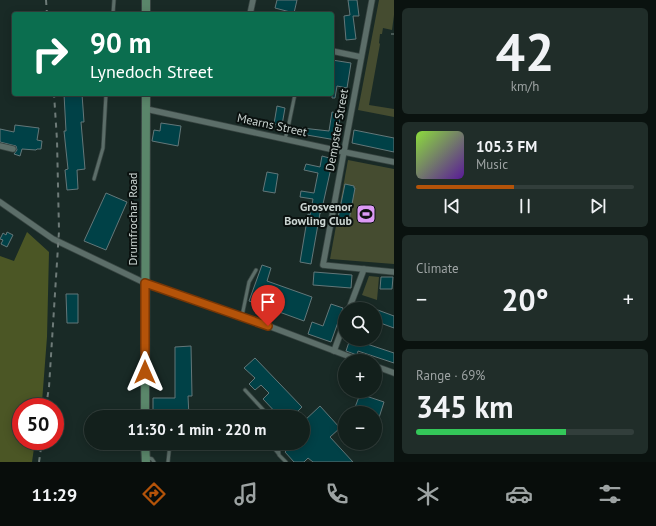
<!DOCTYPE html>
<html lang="en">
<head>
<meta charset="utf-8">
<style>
	:root { --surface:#13201c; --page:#202d29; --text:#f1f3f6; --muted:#9da3a3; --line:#323e3b; --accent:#b45309 }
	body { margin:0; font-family:"PT Sans",sans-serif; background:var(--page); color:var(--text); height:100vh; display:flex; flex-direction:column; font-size:15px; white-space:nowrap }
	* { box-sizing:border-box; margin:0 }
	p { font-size:13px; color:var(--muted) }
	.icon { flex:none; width:22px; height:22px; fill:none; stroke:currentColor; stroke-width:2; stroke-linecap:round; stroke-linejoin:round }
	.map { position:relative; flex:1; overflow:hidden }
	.sheet { display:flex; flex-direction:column; gap:8px; padding:8px; background:#0a120f; width:262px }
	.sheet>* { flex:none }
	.top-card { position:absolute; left:12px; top:12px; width:322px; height:84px; border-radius:4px; box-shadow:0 2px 10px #0003,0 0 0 1px var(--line); background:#0b6e4f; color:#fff; overflow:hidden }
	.fabs { position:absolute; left:338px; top:302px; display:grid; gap:8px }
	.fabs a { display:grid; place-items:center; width:44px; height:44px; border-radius:50%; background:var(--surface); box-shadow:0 2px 10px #0003,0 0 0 1px var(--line); font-size:20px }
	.speed { position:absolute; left:12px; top:398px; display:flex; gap:8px; font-size:20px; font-weight:700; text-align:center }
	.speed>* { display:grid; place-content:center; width:52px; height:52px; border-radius:50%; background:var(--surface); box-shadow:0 2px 10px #0003,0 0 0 1px var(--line); line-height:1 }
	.speed .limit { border:6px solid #d22; background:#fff; color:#111 }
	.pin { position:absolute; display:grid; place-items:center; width:34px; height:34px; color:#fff; margin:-41px -17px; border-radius:50% 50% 50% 0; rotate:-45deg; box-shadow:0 0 4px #0007 }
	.pin .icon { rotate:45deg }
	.me { position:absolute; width:44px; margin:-22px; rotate:0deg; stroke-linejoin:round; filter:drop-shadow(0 0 3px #0008) }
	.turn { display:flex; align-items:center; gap:14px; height:84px; padding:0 12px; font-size:18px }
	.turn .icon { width:52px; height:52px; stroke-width:2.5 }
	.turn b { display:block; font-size:28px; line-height:34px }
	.big { font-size:30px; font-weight:600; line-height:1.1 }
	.sheet .card { flex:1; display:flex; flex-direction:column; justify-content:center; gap:6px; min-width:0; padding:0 14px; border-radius:6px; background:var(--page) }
	.sheet .dial { align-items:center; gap:0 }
	.dial b { font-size:52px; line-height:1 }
	.song { display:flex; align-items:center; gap:12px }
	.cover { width:48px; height:48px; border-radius:6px; background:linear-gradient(135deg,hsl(90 70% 55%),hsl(270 70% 35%)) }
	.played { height:4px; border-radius:2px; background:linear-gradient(90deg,var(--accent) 45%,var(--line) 45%) }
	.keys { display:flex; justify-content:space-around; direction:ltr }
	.heat { display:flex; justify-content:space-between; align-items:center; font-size:22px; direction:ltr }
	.charge { height:6px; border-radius:3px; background:linear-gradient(90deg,#34c759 69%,var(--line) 0) }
	.trip { position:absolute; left:84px; top:410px; width:226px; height:40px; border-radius:20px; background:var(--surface); box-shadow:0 2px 10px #0003,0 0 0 1px var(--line); font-weight:600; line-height:40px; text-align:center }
	.tab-bar { display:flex; height:64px; justify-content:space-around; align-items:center; background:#080d0b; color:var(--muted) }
	.tab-bar .icon { width:28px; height:28px }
	.tab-bar .selected { color:var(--accent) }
	.tab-bar b { font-size:18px; color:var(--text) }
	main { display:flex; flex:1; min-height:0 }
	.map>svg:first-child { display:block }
</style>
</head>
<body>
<main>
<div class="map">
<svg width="394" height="462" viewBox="0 0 394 462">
	<rect width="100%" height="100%" fill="#192a26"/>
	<g fill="#454c30">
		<path d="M 379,0 L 394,0 L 394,15 L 392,30 L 383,28 L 382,34 L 380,34 L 379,43 L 380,44 L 369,105 L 394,109 L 394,117 L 358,110 Z"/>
		<path d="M 348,160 L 394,169 L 394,264 L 330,259 Z"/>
		<path d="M 369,276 L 379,277 L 377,300 L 362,295 Z"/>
	</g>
	<path fill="#4b5625" d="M 27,232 L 49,252 L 47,337 L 42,402 L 41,407 L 21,407 L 21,441 L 35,441 L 32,462 L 0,462 L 0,256 L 14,261 Z"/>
	<g fill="#004147" stroke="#637779">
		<path d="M 277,0 L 297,0 L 294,13 L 275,8 Z"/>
		<path d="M 348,0 L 357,0 L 359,16 L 353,16 L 356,39 L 346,40 L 344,16 L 350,15 Z"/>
		<path d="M 332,60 L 351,63 L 347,88 L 337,86 L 335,98 L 332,98 Z"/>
		<path d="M 64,94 L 82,94 L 84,122 L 81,122 L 85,169 L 77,170 L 78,189 L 67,190 L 65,170 L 68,169 L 64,131 L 66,131 Z"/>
		<path d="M 277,106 L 285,108 L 282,125 L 274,124 Z"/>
		<path d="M 332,112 L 341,114 L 336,140 L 301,134 L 302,128 L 329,131 Z"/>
		<path d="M 161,123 L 181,126 L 178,146 L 152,141 L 154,130 L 160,131 Z"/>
		<path d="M 15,125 L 39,128 L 37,140 L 42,141 L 41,149 L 37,149 L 36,150 L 22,149 L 20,156 L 14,154 L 17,150 L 16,146 L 0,142 L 0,129 L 14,132 Z"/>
		<path d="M 354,130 L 394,138 L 394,152 L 352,143 Z"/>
		<path d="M 322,156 L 333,159 L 321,213 L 320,213 L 311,264 L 300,262 L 308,214 L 310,215 L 313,199 L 300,197 L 301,191 L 314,193 L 318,173 L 304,170 L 306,164 L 320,167 Z"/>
		<path d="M 267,172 L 278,174 L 275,193 L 263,191 Z"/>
		<path d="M 345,184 L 354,186 L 354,188 L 355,188 L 349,220 L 338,218 Z"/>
		<path d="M 106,193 L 127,202 L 106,250 L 84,241 Z"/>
		<path d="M 7,232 L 13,235 L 7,247 L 1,244 L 3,240 L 0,239 L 3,233 L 6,235 Z"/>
		<path d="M 262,265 L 271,268 L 267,281 L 312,297 L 304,321 L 249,301 Z"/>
		<path d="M 314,272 L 352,275 L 351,288 L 313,285 Z"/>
		<path d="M 381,277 L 393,277 L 392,289 L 380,289 Z"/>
		<path d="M 66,294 L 78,294 L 78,323 L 67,323 Z"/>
		<path d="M 331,304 L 343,308 L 331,342 L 308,334 L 312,322 L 323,326 Z"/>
		<path d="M 375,309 L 394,316 L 394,328 L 375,321 Z"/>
		<path d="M 350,339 L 362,339 L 361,342 L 394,353 L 394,363 L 358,351 L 357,355 L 346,351 Z"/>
		<path d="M 191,346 L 192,396 L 188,396 L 189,417 L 153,417 L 153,398 L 175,398 L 175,347 Z"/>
		<path d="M 255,358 L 302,407 L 292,417 L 288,412 L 283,417 L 280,417 L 263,399 L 269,393 L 261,385 L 255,390 L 249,384 L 255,378 L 244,368 Z"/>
		<path d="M 360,394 L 384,402 L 376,427 L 375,426 L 375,413 L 363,413 L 354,410 Z"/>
		<path d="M 320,406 L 340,428 L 330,437 L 353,462 L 313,462 L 308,458 L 304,462 L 294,462 L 285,452 L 288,449 L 282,443 L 303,443 L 303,422 Z"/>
	</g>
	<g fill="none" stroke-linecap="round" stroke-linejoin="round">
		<defs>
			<g id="service">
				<path d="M 113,14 L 114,0"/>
				<path d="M 285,139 L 288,128 L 295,94"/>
				<path d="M 94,179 L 103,148 L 106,94"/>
				<path d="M 242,316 L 249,282 L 256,270"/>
				<path d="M 245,390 L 270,417"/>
				<path d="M 270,443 L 278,453"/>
				<path d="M 278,443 L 279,455 L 286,462"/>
				<path d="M 146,457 L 152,459 L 154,462"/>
				<path d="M 168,462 L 170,443"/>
			</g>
			<g id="minor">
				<path d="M 372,0 L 323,265 L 394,272"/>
				<path d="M 250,14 L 253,0"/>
				<path d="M 332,51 L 361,57"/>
				<path d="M 146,109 L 344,152 L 394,162"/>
				<path d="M 0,146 L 13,149"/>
				<path d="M 0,202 L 53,239 L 145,283 L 242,316 L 361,361"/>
				<path d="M 349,309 L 364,269"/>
				<path d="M 334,351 L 345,321"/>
				<path d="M 375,366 L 394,373"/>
			</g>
			<g id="secondary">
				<path d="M 146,14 L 146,0"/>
				<path d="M 145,417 L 146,94"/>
				<path d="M 145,443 L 146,462"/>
			</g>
		</defs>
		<use href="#service" stroke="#384542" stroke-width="4.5"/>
		<use href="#minor" stroke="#384542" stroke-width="7"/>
		<use href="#secondary" stroke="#384542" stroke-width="10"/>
		<path stroke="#798683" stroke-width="1" stroke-dasharray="4 2" stroke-linecap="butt" d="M 391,34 L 394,34"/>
		<use href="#service" stroke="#5c6e69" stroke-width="3"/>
		<use href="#minor" stroke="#5c6e69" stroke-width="5.5"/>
		<use href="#secondary" stroke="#5a866a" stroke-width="8"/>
		<g stroke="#6e7b78" stroke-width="2" stroke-dasharray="5 5" stroke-linecap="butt">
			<path d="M 46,0 L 47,14"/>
			<path d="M 46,407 L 49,387 L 59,231 L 57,140 L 54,94"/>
			<path d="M 39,462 L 42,441"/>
		</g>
	</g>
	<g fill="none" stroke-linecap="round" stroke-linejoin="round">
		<defs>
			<path id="route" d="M 145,372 L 145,283 L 268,326"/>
		</defs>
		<use href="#route" stroke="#753606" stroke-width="10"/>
		<use href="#route" stroke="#b45309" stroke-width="7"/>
	</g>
	<defs>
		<symbol id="stadium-square" viewBox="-11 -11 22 22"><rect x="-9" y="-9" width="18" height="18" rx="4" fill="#dc99f4" stroke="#0a110f"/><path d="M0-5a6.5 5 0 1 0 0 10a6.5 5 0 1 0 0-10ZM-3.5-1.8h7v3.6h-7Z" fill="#111"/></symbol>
	</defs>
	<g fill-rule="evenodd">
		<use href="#stadium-square" x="355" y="203" width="22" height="22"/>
	</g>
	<g text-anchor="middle" stroke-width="4" stroke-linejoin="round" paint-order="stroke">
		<g font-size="12" fill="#cbd5d2" stroke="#0a110f">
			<text transform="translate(272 125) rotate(12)" y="4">Mearns Street</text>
			<text transform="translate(337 130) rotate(-80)" y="4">Dempster Street</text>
			<text transform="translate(133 219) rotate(-90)" y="4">Drumfrochar Road</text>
		</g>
		<g font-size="12" font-weight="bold" fill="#cbd5d2" stroke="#0a110f" text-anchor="end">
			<text x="352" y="211">Grosvenor<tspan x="352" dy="14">Bowling Club</tspan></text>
		</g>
	</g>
</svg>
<div class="fabs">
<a><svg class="icon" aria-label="search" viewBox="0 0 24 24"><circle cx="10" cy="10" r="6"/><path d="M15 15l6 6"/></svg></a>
<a>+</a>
<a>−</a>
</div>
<div class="speed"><div class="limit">50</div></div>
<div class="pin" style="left:268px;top:326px;background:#d93025"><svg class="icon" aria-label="arrive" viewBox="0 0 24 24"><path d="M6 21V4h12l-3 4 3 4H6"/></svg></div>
<svg class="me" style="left:145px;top:372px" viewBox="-20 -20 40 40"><path d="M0-17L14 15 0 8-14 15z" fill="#b45309" stroke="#fff" stroke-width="4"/></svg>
<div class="trip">11:30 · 1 min · 220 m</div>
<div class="top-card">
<div class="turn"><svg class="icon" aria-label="right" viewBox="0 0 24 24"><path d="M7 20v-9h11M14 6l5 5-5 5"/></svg><div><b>90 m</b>Lynedoch Street</div></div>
</div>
</div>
<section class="sheet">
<div class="card dial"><b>42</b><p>km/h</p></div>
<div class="card">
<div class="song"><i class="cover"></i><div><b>105.3 FM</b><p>Music</p></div></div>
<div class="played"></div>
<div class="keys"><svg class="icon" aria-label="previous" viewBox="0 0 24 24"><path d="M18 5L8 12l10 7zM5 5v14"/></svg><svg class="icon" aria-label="pause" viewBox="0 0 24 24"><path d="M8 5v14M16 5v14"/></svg><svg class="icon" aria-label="next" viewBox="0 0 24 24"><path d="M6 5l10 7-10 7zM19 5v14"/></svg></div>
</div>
<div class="card"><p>Climate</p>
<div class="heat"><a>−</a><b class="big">20°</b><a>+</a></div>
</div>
<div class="card"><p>Range · 69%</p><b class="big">345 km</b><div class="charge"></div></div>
</section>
</main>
<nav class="tab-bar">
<b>11:29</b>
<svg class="icon selected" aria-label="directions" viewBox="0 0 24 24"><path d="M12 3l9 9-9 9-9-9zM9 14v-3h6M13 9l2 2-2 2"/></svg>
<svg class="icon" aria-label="music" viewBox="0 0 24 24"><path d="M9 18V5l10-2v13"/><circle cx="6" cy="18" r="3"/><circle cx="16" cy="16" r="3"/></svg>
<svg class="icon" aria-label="phone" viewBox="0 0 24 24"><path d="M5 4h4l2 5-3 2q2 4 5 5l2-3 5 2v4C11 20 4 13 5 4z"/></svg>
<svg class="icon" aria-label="climate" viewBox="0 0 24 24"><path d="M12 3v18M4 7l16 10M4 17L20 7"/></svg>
<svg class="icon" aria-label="car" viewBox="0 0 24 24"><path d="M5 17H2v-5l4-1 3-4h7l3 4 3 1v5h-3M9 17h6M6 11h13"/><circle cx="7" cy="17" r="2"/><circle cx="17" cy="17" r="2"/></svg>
<svg class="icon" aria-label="filters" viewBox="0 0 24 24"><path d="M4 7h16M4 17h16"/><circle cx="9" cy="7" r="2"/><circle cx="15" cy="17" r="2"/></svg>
</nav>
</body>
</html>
